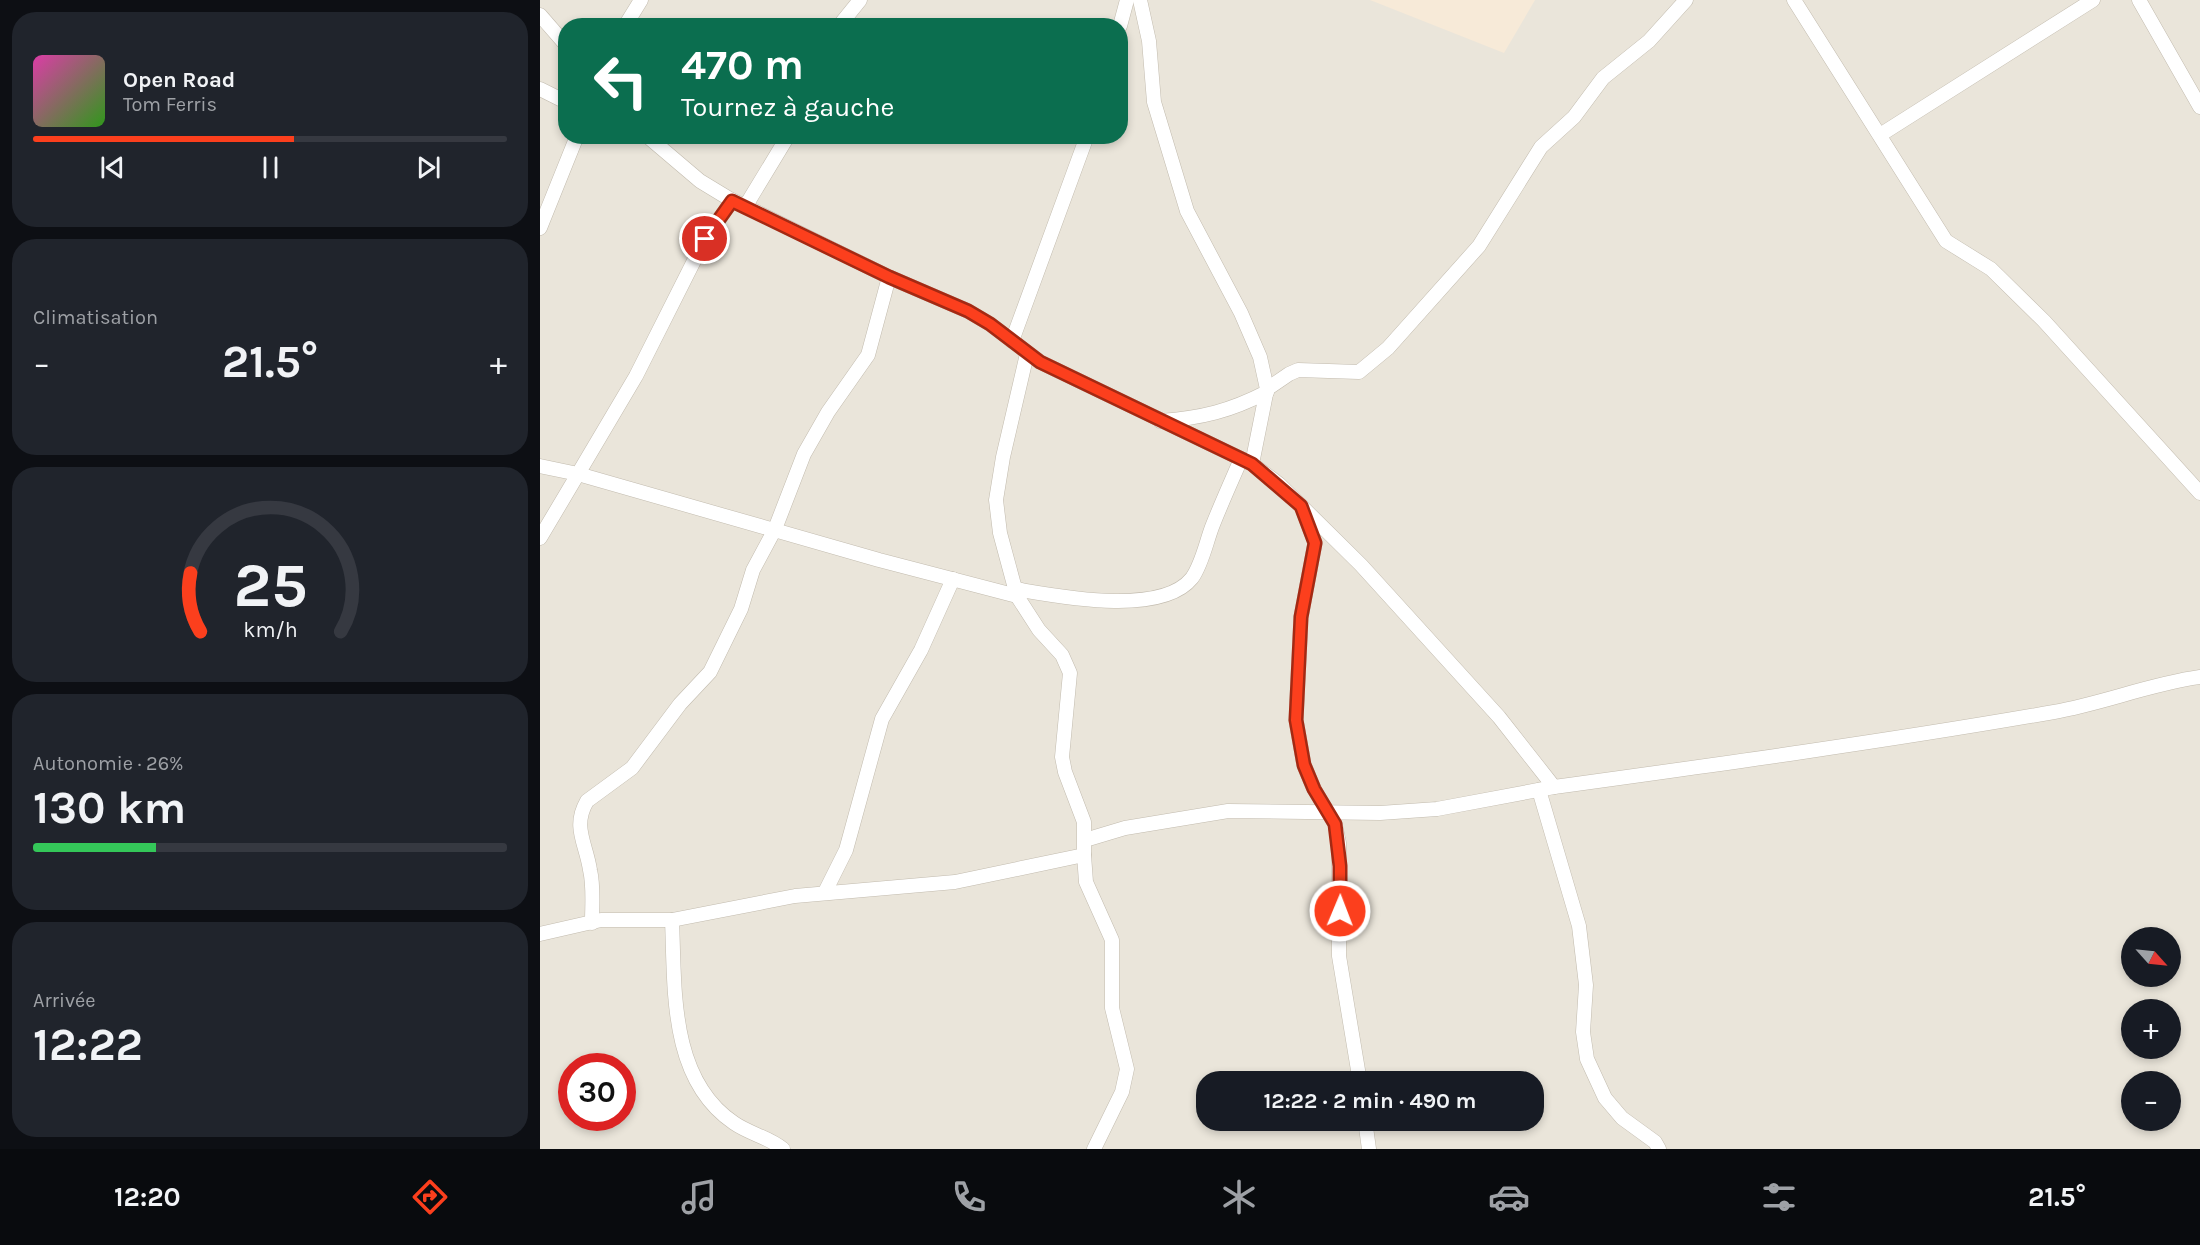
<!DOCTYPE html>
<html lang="fr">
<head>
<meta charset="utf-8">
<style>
	:root { --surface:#171b24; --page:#20242c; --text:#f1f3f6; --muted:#9ea1a6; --line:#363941; --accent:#fc3f1d }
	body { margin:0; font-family:Karla,sans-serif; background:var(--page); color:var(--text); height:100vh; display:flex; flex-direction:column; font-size:22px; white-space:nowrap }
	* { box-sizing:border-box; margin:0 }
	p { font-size:20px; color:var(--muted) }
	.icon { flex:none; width:33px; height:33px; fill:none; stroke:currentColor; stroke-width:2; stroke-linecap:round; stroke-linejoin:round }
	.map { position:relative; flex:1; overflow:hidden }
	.side { display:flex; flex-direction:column; gap:12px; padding:12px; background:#0d0f14; width:540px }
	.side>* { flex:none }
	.banner { position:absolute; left:18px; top:18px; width:570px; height:126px; border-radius:24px; box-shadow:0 3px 9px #0003; background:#0b6e4f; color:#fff; overflow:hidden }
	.needle { width:39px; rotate:117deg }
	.controls { position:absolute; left:1581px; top:927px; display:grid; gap:12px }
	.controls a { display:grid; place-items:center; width:60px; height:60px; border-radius:50%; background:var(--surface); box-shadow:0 3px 9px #0003; font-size:30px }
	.speed { position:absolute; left:18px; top:1053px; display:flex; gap:12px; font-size:30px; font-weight:700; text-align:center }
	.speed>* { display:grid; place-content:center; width:78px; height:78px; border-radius:50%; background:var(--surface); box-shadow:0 3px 9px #0003; line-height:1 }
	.speed .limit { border:9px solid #d22; background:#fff; color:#111 }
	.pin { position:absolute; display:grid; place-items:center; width:51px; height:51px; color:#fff; margin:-26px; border:3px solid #fff; border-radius:50%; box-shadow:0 2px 6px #0007 }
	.me { position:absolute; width:66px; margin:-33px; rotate:1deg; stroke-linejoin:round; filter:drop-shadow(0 0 4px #0008) }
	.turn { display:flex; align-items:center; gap:21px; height:126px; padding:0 24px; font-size:27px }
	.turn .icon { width:78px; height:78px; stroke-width:2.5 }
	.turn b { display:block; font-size:42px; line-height:51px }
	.big { font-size:45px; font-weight:700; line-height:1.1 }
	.side .tile { flex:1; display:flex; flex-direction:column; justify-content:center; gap:9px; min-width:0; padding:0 21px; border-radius:24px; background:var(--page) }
	.side .dial { align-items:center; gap:0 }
	.dial svg { height:156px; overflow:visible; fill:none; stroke:var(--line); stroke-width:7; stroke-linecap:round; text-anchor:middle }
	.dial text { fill:var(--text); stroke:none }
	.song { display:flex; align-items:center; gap:18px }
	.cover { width:72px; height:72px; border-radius:9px; background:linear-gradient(135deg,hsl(320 70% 55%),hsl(110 70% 35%)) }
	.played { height:6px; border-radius:3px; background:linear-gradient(90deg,var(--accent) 55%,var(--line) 55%) }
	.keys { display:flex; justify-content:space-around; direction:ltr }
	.heat { display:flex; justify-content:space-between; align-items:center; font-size:33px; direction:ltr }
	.charge { height:9px; border-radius:4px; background:linear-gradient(90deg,#34c759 26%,var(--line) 0) }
	.trip { position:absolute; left:656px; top:1071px; width:348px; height:60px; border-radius:24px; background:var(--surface); box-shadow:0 3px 9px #0003; font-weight:700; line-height:60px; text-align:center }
	.dock { display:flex; height:96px; justify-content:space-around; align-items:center; background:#090b0e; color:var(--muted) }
	.dock .icon { width:42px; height:42px }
	.dock .active { color:var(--accent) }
	.dock b { font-size:27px; color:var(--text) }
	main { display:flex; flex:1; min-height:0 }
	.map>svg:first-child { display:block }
</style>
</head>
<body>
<main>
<section class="side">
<div class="tile">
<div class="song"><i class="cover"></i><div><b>Open Road</b><p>Tom Ferris</p></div></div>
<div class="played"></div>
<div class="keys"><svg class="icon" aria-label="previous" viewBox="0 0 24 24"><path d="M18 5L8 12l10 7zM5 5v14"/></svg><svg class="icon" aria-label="pause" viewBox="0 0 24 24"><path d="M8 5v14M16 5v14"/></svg><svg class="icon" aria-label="next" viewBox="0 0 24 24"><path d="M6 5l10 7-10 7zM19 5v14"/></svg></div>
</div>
<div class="tile"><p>Climatisation</p>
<div class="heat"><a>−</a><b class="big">21.5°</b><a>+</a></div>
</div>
<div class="tile dial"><svg viewBox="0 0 100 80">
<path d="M14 69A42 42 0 1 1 86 69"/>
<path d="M14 69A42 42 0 0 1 9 39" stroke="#fc3f1d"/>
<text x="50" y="56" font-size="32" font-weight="700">25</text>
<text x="50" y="72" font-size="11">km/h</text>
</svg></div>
<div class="tile"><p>Autonomie · 26%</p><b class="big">130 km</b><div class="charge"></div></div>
<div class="tile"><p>Arrivée</p><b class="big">12:22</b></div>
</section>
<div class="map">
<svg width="1660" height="1149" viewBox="0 0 1660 1149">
	<rect width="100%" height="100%" fill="#f6f3ec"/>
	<path fill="#eae5da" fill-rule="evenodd" d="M 0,0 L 1660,0 L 1660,1149 L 0,1149 ZM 26,26 L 580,26 L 580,136 L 26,136 ZM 1592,938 L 1630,938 L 1630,976 L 1592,976 ZM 1592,1010 L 1630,1010 L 1630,1048 L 1592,1048 ZM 32,1066 L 82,1066 L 82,1118 L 32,1118 ZM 666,1082 L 993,1082 L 993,1120 L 666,1120 ZM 1592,1082 L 1630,1082 L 1630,1120 L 1592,1120 Z"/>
	<path fill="#f7ead8" d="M 830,0 L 995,0 L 964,53 Z"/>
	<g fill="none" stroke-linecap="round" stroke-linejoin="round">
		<defs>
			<g id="street">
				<path d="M 1254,0 L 1406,241 L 1451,269 L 1504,321 L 1660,493"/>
				<path d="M 1599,0 L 1660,107"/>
				<path d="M 0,15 L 26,45"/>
				<path d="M 85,26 L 101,0"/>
				<path d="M 299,26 L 320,0"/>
				<path d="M 580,26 L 587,0"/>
				<path d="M 0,89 L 26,102"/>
				<path d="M 1340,135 L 1553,0"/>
				<path d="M 107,136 L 160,181 L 188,198 L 349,277 L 428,311 L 450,324 L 500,362 L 712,464 L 727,389 L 720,357 L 701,313 L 647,211 L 614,102 L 609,41 L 600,0"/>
				<path d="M 205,207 L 248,136"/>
				<path d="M 0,228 L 37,136"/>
				<path d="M 472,341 L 547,136"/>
				<path d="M 727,389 L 749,374 L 758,370 L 819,372 L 848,348 L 939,246 L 1001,147 L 1034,117 L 1063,78 L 1109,41 L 1146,0"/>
				<path d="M 620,421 C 662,418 690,411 727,392"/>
				<path d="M 0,466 L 38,474 L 96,376 L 165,239 L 192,201"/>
				<path d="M 764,513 L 775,543 L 761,617 L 756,720 L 764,765 L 774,789 L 795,824 L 799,843 L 799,956 L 820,1082"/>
				<path d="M 0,538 L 38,474 L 339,560 L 477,596"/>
				<path d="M 475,589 C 517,596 621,617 652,578 C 662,564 666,543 672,527 C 681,504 691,482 701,459"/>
				<path d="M 1014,787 C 1181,764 1348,741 1514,712 C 1564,703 1610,684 1660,677"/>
				<path d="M 999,790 L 1039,926 L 1046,985 L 1043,1032 L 1047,1059 L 1065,1098 L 1082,1118 L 1115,1142 L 1119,1149"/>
				<path d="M 545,840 L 585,828 L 688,811 L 840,813 L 897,809 L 1014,787 L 959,717 L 821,565 L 739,484 L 712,464"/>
				<path d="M 544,855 L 546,882 L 572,940 L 572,1008 L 587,1069 L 582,1092 L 554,1149"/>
				<path d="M 285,892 L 306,850 L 342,719 L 381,650 L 413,579"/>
				<path d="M 132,920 C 135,989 129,1079 194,1123 C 210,1134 228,1137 243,1149"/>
				<path d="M 52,923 C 52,905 54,887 50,870 C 46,843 32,827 47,801 L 92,768 L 140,704 L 170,672 L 201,609 L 213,570 L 235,529 L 264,454 L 288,412 L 328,355 L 349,277"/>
				<path d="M 0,934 L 61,920 L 132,920 L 255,896 L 415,882 L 544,855 L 544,822 L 525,772 L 522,757 L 530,673 L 522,655 L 499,630 L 477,596 L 460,533 L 456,500 L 463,457 L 487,354"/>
				<path d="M 825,1120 L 829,1149"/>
			</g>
		</defs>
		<use href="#street" stroke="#c2bbae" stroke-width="15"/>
		<use href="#street" stroke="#fff" stroke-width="14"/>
	</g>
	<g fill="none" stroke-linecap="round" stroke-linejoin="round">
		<defs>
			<path id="route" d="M 165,239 L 192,201 L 349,277 L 428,311 L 450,324 L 500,362 L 712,464 L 761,506 L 775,543 L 761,617 L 756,720 L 764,765 L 774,789 L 795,824 L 800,866 L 800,911"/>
		</defs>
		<use href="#route" stroke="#a42913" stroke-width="15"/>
		<use href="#route" stroke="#fc3f1d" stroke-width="10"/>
	</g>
</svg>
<div class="controls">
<a><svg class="needle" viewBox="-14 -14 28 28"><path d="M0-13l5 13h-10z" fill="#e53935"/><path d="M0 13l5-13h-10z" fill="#9ea1a6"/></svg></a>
<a>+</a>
<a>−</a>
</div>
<div class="speed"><div class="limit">30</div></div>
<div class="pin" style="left:165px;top:239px;background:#d93025"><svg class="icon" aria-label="arrive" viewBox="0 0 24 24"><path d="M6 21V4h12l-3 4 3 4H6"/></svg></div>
<svg class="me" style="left:800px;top:911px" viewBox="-20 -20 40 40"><circle r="17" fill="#fc3f1d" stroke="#fff" stroke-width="3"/><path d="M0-11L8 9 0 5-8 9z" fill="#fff"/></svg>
<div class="trip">12:22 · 2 min · 490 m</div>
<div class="banner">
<div class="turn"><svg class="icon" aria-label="left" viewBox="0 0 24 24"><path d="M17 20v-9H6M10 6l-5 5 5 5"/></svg><div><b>470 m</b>Tournez à gauche</div></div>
</div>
</div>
</main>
<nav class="dock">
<b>12:20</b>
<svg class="icon active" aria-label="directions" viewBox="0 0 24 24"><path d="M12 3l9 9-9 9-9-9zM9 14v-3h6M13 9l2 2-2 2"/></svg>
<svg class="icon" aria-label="music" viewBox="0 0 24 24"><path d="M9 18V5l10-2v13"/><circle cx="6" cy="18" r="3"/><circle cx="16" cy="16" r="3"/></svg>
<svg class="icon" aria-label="phone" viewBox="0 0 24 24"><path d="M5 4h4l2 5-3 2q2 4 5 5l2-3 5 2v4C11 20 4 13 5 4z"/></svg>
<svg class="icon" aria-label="climate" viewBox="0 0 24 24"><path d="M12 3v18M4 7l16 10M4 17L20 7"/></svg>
<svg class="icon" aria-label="car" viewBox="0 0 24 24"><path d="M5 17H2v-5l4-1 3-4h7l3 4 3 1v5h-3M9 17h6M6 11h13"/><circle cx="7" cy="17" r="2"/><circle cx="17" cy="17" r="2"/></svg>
<svg class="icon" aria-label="filters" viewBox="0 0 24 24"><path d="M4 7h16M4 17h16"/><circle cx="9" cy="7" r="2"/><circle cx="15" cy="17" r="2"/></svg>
<b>21.5°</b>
</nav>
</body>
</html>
